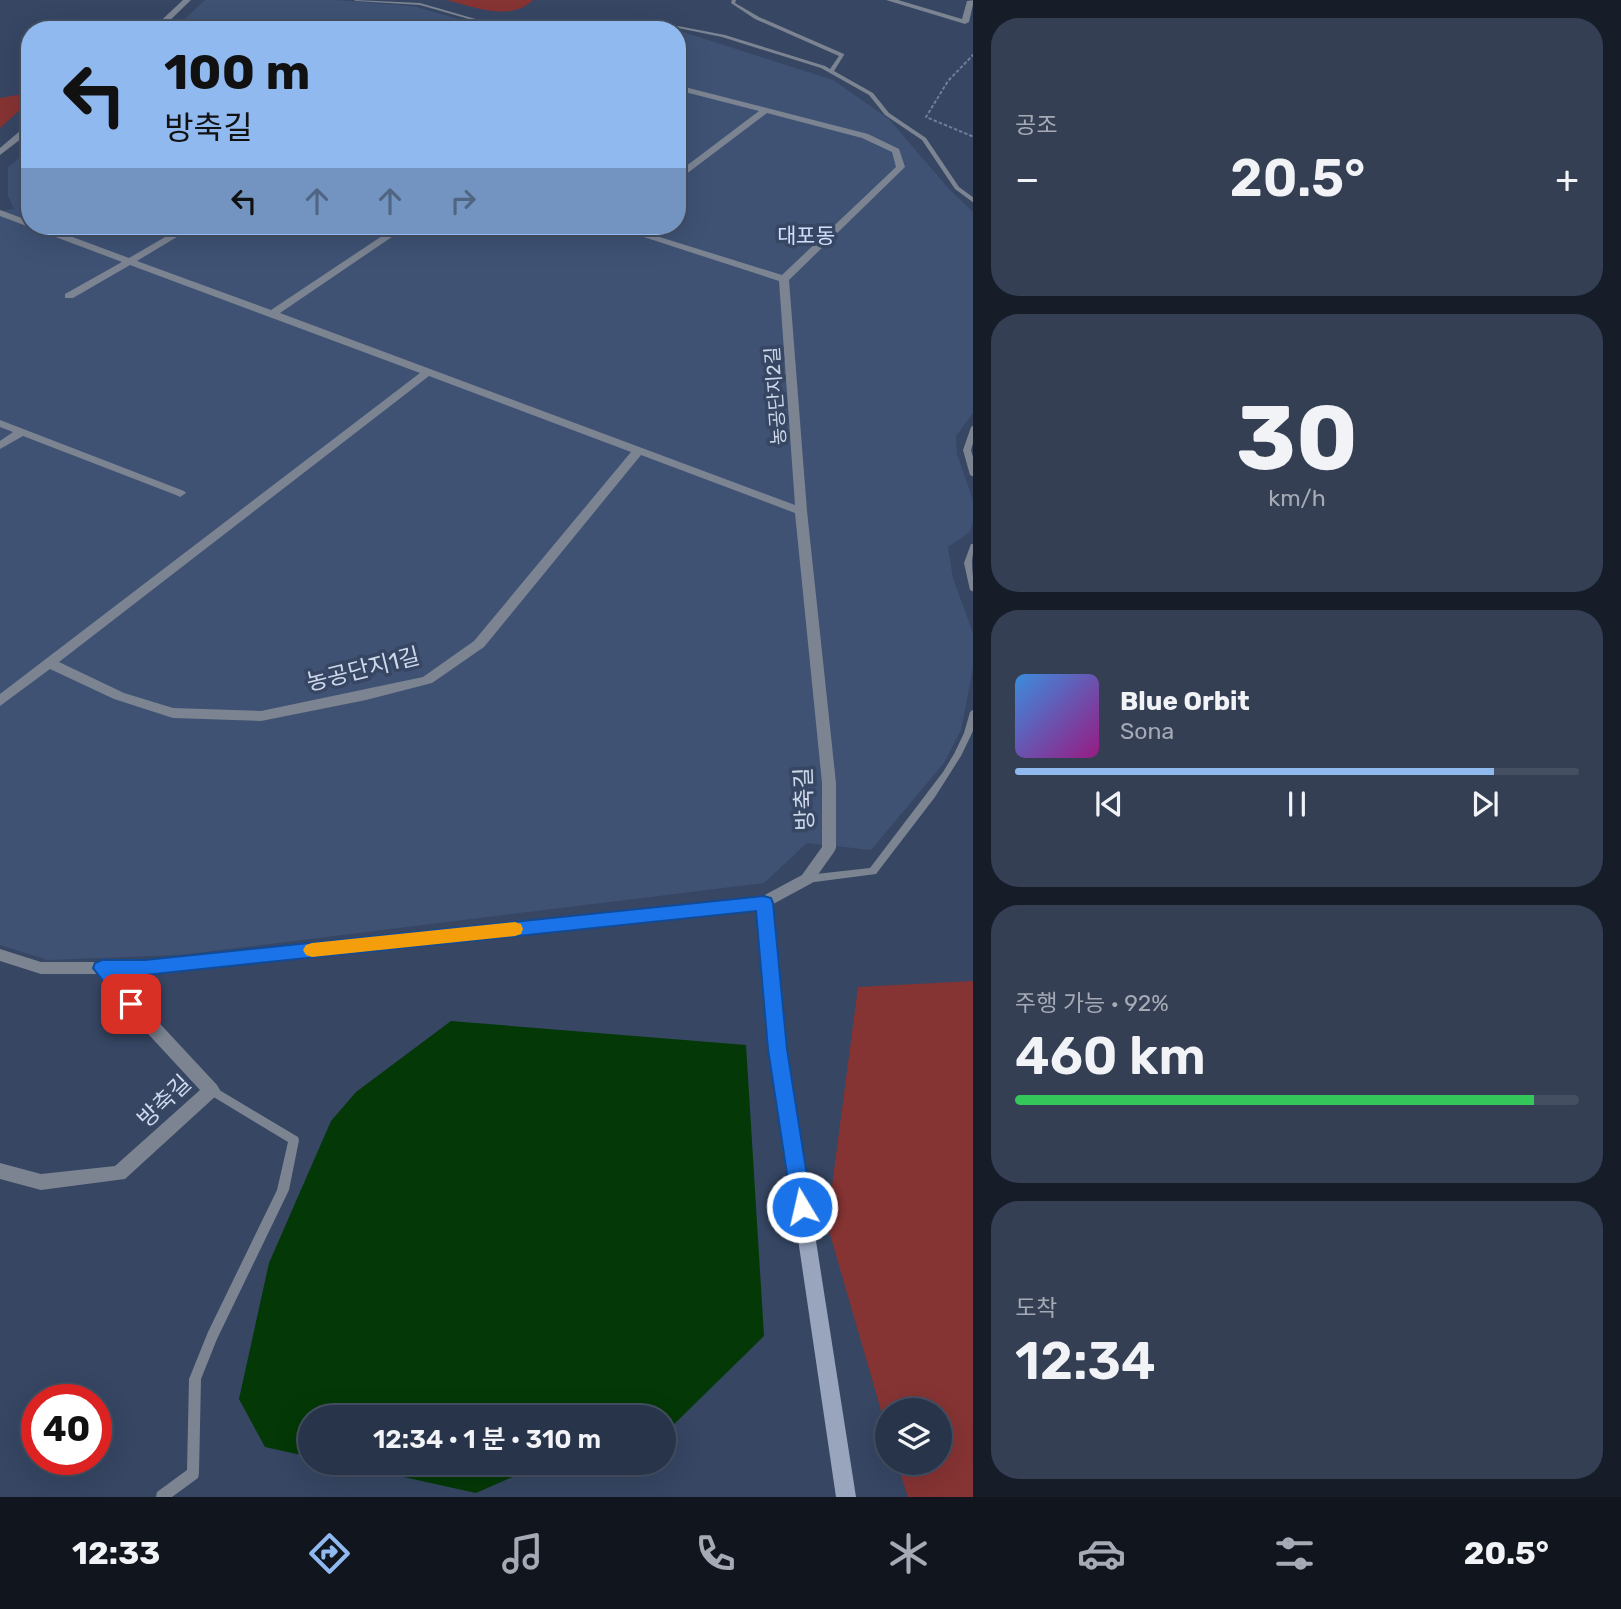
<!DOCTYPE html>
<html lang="ko">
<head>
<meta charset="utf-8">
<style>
	:root { --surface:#28344a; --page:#343f54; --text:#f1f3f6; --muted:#a5aab5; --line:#444f62; --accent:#90b9f0 }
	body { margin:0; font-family:Rubik,"Noto Sans KR",sans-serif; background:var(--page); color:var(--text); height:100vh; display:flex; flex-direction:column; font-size:26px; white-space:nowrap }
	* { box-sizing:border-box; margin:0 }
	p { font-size:23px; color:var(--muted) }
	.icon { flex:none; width:38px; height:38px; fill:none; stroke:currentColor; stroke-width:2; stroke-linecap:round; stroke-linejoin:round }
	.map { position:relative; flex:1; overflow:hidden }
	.side { display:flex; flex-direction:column; gap:18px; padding:18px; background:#161d29; width:648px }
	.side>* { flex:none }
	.hud { position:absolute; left:21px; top:21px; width:665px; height:214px; border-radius:28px; box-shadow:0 7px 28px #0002,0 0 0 2px var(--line); background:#90b9f0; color:#111; overflow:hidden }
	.buttons { position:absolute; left:875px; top:1398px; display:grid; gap:14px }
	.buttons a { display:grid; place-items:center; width:77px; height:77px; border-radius:50%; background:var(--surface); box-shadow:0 7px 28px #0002,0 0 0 2px var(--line); font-size:35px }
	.speed { position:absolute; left:21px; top:1384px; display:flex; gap:14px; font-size:35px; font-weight:700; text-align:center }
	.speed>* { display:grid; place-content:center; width:91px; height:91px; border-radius:50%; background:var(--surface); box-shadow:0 7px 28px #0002,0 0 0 2px var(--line); line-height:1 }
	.speed .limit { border:10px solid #d22; background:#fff; color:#111 }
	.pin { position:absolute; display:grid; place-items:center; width:60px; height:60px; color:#fff; margin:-30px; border-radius:14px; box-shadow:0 4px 10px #0006 }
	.me { position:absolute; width:77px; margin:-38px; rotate:351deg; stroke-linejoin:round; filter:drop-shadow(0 0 5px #0008) }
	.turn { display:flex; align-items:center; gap:24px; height:147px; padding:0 28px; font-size:32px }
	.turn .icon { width:91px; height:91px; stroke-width:2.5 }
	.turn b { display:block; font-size:49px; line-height:60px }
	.lanes { display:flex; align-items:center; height:66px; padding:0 28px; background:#0003; justify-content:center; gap:35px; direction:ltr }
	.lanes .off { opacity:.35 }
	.big { font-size:52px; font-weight:600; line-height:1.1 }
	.side .card { flex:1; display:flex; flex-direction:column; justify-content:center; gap:10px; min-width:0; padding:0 24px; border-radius:28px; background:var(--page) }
	.side .dial { align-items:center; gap:0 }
	.dial b { font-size:91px; line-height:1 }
	.song { display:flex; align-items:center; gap:21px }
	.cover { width:84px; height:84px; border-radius:10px; background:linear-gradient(135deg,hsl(210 70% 55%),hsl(310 70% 35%)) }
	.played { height:7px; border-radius:4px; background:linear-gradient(90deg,var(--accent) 85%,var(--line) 85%) }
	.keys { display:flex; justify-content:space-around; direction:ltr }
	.heat { display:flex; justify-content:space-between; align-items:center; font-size:38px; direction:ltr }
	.charge { height:10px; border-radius:5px; background:linear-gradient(90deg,#34c759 92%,var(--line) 0) }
	.trip { position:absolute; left:298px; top:1405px; width:378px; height:70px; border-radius:35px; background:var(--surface); box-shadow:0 7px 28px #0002,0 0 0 2px var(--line); font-weight:600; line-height:70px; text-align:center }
	.dock { display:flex; height:112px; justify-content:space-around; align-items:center; background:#10151e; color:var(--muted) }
	.dock .icon { width:49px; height:49px }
	.dock .selected { color:var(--accent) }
	.dock b { font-size:32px; color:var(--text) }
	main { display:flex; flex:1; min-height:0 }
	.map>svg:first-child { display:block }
</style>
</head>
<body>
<main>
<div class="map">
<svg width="974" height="1497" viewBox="0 0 974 1497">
	<rect width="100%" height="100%" fill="#364663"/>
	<g fill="#3f5274">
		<path d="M 205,0 L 336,0 L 413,6 L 476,24 L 540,22 L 635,29 L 663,26 L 677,30 L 173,30 Z"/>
		<path d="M 677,30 L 833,80 L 889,119 L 949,189 L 973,212 L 973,413 L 956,436 L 957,454 L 973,500 L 973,522 L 970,532 L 948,547 L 953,578 L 973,633 L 973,668 L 961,730 L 944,763 L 871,850 L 807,843 L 764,883 L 180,955 L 48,960 L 0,945 L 0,211 L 14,209 L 8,196 L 8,167 L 30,149 L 30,226 L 677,226 Z"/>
	</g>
	<g fill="#863333">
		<path d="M 447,0 L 533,0 C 511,22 473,7 447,0 Z"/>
		<path d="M 23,94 L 30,96 L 30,101 L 0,128 L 0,98 Z"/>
		<path d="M 973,981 L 973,1497 L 908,1497 L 897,1463 L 940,1463 L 940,1410 L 887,1410 L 887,1431 L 827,1224 L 858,987 Z"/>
	</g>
	<g fill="#043806">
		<path d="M 451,1021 L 746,1045 L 764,1336 L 663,1435 L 663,1418 L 310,1418 L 310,1457 L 265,1447 L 239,1399 L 269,1263 L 331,1121 L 356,1092 Z"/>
		<path d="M 340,1463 L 544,1463 L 476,1493 Z"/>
	</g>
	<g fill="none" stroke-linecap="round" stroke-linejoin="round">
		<path stroke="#707e97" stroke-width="2" stroke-dasharray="3.5 2" stroke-linecap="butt" d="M 974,54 L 948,81 L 926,117 L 974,137"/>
		<g fill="#7c8492" fill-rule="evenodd">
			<path d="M 354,0 L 420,3 L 486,22 L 542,20 L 678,26 L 725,35 L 825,66 L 830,69 L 839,56 L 755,19 L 731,3 L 732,0 L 736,0 L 735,3 L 759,17 L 844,54 L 844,55 L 834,71 L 873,93 L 889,113 L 926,138 L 959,187 L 974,198 L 974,203 L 955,189 L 922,140 L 885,115 L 869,95 L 821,68 L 722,37 L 678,28 L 542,22 L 486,24 L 420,5 L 356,1 Z"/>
			<path d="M 974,425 L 974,440 L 971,450 L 974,460 L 974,477 L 970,475 L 963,450 L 971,427 Z"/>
			<path d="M 971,544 L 974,544 C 974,550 972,556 972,562 C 972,572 974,582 974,592 L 970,590 L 964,563 Z"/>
			<path d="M 974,709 L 974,729 L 961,756 L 935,797 L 876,874 L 807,883 L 804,882 L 802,879 L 804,876 L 807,875 L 870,868 L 943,772 L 954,754 L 964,733 L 970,712 Z"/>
			<path d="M 211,1085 L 298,1137 L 299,1140 L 289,1190 L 217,1339 L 201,1379 L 199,1473 L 198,1478 L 172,1497 L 156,1497 L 157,1492 L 187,1470 L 189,1379 L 208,1332 L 277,1190 L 288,1142 L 207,1093 L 206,1090 L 207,1087 Z"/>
		</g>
		<g fill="#7c8492" fill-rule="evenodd">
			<path d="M 183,0 L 191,0 L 160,30 L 151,30 Z"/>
			<path d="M 886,0 L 898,0 L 962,19 L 967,1 L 974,0 L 969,22 L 965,24 Z"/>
			<path d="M 677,85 L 868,134 L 899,149 L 905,167 L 789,280 L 807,511 L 836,783 L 836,848 L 834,852 L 812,883 L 764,909 L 145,974 L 117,974 L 137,999 L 217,1085 L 220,1090 L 217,1095 L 125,1179 L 41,1190 L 0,1179 L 0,1163 L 41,1174 L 115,1166 L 200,1090 L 125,1009 L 98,974 L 41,974 L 0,961 L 0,949 L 41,962 L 145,962 L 761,897 L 802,875 L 822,847 L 822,783 L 795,513 L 641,455 L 484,647 L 432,683 L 366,700 L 261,721 L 173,718 L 114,699 L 50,669 L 0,706 L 0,694 L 420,373 L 130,265 L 73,298 L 65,298 L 65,294 L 122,262 L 0,216 L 0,210 L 30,221 L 30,226 L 43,226 L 129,258 L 184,226 L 195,226 L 137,261 L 271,310 L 397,226 L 408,226 L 280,313 L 795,505 L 779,281 L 610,226 L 624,226 L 782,275 L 896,167 L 892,152 L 862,138 L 767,113 L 677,181 L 677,173 L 759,111 L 677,90 ZM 429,376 L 631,452 L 474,641 L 423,677 L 261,711 L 173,708 L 124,693 L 59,662 Z"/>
			<path d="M 27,125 L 30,125 L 30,132 L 0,155 L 0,148 Z"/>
			<path d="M 0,420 L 184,491 L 186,493 L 180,497 L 176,495 L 23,436 L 0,449 L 0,441 L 13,432 L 0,427 Z"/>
		</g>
		<path fill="#99a5bd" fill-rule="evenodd" d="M 764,897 L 769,899 L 772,903 L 786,1049 L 856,1497 L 836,1497 L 770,1049 L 756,903 L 759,899 Z"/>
	</g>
	<path fill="#1a73e8" stroke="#114b97" stroke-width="2" d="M 764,896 L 771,898 L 773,903 L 787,1049 L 812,1207 L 809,1214 L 802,1217 L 795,1214 L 792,1207 L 768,1049 L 756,911 L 145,975 L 118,975 L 140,1004 L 138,1009 L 131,1011 L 125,1009 L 93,968 L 95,963 L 102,960 L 145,960 Z"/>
	<path fill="#f59e0b" d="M 515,922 L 521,924 L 523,929 L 521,934 L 515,936 L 312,957 L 306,955 L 303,950 L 306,945 L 312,943 Z"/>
	<g text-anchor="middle" stroke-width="7" stroke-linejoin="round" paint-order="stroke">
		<g font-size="19" fill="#ced8ea" stroke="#364663">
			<text transform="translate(775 396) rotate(-94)" y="7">농공단지2길</text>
		</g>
		<g font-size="21" fill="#d0e0fc" stroke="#364663">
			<text x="806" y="243">대포동</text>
		</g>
		<g font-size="23" fill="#ced8ea" stroke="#364663">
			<text transform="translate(363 669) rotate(-14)" y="8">농공단지1길</text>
			<text transform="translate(804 799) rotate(-92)" y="8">방축길</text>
			<text transform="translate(164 1101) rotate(-44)" y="8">방축길</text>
		</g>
	</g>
</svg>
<div class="buttons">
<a><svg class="icon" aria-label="layers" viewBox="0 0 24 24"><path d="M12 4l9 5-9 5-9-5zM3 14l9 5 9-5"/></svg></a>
</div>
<div class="speed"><div class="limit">40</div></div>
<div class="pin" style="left:131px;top:1004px;background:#d93025"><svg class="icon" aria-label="arrive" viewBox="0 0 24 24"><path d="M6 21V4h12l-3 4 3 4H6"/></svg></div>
<svg class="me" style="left:802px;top:1207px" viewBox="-20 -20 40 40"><circle r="17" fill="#1a73e8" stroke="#fff" stroke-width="3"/><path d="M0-11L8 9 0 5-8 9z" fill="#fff"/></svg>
<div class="trip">12:34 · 1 분 · 310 m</div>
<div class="hud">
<div class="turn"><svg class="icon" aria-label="left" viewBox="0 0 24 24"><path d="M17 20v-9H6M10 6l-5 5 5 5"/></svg><div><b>100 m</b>방축길</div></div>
<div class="lanes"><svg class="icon" aria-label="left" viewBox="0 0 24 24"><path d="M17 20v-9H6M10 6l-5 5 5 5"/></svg><svg class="icon off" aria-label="ahead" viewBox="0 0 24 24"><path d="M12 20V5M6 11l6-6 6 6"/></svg><svg class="icon off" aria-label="ahead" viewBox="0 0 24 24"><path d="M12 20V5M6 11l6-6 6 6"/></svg><svg class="icon off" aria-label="right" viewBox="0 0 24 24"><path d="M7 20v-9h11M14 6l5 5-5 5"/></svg></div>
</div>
</div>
<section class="side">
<div class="card"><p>공조</p>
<div class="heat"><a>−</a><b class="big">20.5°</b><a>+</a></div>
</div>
<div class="card dial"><b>30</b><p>km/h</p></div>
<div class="card">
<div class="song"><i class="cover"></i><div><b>Blue Orbit</b><p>Sona</p></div></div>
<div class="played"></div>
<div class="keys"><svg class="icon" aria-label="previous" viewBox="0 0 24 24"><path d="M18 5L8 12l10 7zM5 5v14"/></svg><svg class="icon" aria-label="pause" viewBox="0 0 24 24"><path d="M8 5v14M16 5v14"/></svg><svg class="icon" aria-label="next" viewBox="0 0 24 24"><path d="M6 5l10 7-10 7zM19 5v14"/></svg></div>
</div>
<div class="card"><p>주행 가능 · 92%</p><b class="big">460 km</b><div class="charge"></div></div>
<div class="card"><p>도착</p><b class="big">12:34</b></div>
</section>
</main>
<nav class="dock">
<b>12:33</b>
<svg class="icon selected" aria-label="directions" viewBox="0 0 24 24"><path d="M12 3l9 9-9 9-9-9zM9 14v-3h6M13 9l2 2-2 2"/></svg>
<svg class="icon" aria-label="music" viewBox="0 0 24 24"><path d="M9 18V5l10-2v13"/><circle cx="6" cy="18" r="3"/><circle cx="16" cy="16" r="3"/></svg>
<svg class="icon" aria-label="phone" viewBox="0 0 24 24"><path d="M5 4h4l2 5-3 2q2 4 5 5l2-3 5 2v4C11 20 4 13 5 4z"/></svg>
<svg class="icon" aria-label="climate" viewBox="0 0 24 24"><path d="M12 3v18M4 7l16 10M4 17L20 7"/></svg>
<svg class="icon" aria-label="car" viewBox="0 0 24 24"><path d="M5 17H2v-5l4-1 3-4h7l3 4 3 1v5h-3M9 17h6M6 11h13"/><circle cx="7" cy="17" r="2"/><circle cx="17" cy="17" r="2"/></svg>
<svg class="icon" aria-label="filters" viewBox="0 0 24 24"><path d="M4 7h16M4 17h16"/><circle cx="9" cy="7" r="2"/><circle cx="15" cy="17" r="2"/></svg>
<b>20.5°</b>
</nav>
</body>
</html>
